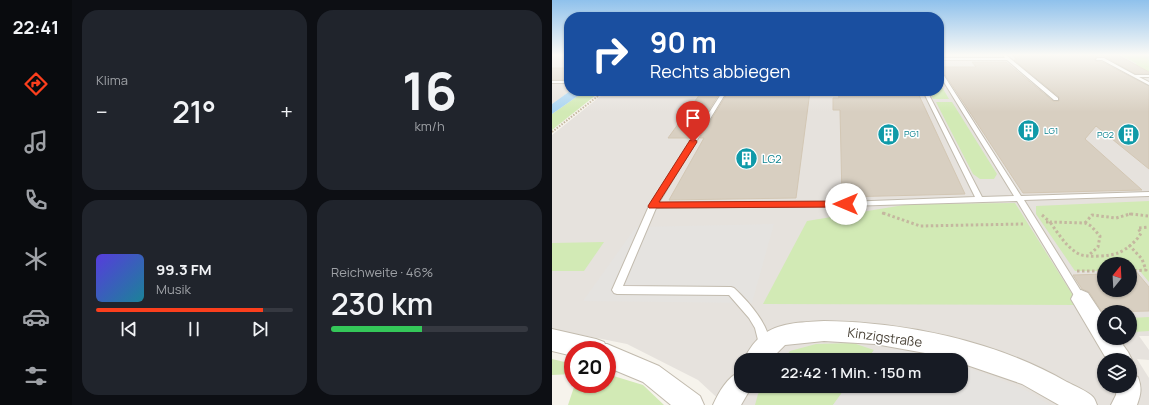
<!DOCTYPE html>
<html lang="de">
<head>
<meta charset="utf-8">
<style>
	:root { --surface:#171b24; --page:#20242c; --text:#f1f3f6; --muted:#9ea1a6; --line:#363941; --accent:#fc3f1d }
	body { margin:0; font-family:Manrope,sans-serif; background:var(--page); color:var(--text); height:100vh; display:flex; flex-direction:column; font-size:15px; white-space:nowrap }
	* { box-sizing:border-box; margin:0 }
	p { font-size:13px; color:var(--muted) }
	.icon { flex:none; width:22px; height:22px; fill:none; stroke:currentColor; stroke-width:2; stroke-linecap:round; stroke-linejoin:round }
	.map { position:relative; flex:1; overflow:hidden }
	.panel { display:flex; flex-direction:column; gap:10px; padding:10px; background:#0d0f14; width:480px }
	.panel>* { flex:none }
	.guide { position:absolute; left:12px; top:12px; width:380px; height:84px; border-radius:16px; box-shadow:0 1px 3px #0004; background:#1a4fa0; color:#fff; overflow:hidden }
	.needle { width:26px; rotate:18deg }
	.tools { position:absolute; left:545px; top:257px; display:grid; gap:8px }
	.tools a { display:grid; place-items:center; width:40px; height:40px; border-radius:50%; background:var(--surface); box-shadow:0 1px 3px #0004; font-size:20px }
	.speed { position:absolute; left:12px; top:341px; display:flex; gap:8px; font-size:20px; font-weight:700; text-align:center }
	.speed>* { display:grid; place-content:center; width:52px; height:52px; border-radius:50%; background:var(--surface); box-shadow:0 1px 3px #0004; line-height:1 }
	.speed .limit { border:6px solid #d22; background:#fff; color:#111 }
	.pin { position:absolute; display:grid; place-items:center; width:34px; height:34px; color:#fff; margin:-41px -17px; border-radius:50% 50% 50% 0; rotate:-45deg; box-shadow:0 0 4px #0007 }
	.pin .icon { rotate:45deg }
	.me { position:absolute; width:44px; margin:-22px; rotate:270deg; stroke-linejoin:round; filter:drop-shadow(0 0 3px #0008) }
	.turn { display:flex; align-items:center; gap:14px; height:84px; padding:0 20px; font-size:18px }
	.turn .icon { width:52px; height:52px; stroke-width:2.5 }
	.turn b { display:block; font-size:28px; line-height:34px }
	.big { font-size:30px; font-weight:600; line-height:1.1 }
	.panel .card { flex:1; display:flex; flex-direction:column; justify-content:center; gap:6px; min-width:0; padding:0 14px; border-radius:16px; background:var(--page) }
	.panel .dial { align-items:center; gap:0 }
	.dial b { font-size:52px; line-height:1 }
	.song { display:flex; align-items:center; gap:12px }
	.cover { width:48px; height:48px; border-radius:6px; background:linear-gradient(135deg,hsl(250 70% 55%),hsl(190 70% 35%)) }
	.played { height:4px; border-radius:2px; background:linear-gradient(90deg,var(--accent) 85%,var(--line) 85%) }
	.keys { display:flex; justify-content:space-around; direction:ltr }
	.heat { display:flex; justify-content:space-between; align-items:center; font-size:22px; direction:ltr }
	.charge { height:6px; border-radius:3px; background:linear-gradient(90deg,#34c759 46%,var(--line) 0) }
	.panel .tiles { flex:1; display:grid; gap:10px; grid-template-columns:repeat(2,1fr) }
	.trip { position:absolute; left:182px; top:353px; width:234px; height:40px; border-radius:16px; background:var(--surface); box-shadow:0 1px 3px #0004; font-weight:600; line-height:40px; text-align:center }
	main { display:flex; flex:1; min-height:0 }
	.dock { display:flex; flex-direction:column; width:72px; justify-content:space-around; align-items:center; background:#090b0e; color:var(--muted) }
	.dock .icon { width:28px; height:28px }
	.dock .selected { color:var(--accent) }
	.dock b { font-size:18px; color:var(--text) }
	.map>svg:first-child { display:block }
</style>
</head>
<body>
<main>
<nav class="dock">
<b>22:41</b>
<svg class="icon selected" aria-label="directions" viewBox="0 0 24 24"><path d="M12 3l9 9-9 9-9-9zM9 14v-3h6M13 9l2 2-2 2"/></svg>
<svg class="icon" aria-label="music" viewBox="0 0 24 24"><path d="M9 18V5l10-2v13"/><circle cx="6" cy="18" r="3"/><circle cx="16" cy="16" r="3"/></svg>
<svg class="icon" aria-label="phone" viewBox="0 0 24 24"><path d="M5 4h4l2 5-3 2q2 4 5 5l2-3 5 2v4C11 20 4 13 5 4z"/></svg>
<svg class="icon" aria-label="climate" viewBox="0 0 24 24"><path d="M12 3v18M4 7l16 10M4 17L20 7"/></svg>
<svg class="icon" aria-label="car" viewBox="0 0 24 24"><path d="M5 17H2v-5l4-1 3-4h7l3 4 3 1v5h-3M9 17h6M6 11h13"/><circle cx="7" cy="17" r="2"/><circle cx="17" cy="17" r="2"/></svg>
<svg class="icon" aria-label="filters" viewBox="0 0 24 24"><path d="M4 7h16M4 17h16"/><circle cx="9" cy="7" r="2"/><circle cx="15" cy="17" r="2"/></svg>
</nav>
<section class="panel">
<div class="tiles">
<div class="card"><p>Klima</p>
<div class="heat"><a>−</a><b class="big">21°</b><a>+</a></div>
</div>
<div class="card dial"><b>16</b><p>km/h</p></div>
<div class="card">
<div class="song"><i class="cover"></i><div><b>99.3 FM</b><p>Musik</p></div></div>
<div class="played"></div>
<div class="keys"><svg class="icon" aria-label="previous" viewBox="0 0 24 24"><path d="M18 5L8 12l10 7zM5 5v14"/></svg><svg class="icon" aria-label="pause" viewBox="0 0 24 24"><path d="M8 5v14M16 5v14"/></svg><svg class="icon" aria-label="next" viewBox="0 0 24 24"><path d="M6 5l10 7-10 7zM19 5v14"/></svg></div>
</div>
<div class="card"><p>Reichweite · 46%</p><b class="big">230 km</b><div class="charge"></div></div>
</div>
</section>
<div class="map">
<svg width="597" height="405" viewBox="0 0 597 405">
	<rect width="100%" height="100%" fill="#f6f3ec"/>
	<g fill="#e6e2dd" fill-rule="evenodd">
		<path d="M 0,55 L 17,55 L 18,91 L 0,104 Z"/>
		<path d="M 387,55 L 597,55 L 597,336 L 587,336 L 597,350 L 597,360 L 585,359 L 597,378 L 597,405 L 173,405 L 146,380 L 75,344 L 0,329 L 0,135 L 55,91 L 387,91 ZM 552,264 L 578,264 L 578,290 L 552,290 ZM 552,312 L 578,312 L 578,338 L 552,338 ZM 189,360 L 409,360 L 409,386 L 189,386 ZM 552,360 L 578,360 L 578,386 L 552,386 Z"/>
	</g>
	<g fill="#d2eab5">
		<path d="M 569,55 L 597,55 L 597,74 L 575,70 L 565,64 L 585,64 Z"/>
		<path d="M 387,82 L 397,99 L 381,99 L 377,91 L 387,91 Z"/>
		<path d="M 33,91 L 49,91 L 0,130 L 0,114 Z"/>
		<path d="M 384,102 L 400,102 L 445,174 L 442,179 L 428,179 L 421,174 Z"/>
		<path d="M 597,201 L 597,282 L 587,270 L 578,270 L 578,264 L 552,264 L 552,271 L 523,271 L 484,214 L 484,206 Z"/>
		<path d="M 463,203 L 527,305 L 211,304 L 255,221 L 358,204 Z"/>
		<path d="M 52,242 L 32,271 L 0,271 L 0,243 Z"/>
		<path d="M 597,317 L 597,331 L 582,332 L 578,326 L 578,318 Z"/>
		<path d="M 301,343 L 322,350 L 315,360 L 231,360 L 238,351 L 264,344 Z"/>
		<path d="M 0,359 L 21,364 L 21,374 L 0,375 Z"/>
		<path d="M 55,374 L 91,385 L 112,405 L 16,405 L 23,384 L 55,384 Z"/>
		<path d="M 212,386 L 295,386 L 281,405 L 203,405 L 206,394 Z"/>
	</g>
	<g fill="#e5e3e0">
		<path d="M 222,224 L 200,303 L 31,301 L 84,227 Z"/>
		<path d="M 322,350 L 357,350 L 390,360 L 315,360 Z"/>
		<path d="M 409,366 L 440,376 L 475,391 L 498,405 L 281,405 L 295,386 L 409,386 Z"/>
	</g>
	<path fill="#a9d4f2" d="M 18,91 L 33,91 L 0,114 L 0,104 Z"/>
	<g fill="#d8cfc1" stroke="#d3c7b4">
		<path d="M 460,55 L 566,55 L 597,72 L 597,74 L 583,74 L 552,56 L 545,56 L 543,59 L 543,61 L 550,62 L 597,86 L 597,169 L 544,126 L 533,139 L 590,190 L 471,193 L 388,67 L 424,67 L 420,62 L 454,62 L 501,101 L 507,101 L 507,97 L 462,60 L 465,60 Z"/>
		<path d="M 0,68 L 17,68 L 17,79 L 14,80 L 0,80 Z"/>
		<path d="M 179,91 L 258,91 L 244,198 L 117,200 L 152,138 L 148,138 L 175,94 L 177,94 Z"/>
		<path d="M 286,91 L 365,91 L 413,194 L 290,197 L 288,110 L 281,110 L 281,98 L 287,98 Z"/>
		<path d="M 148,94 L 167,94 L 139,138 L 116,138 Z"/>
		<path d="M 578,264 L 597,287 L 597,311 L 550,312 L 537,292 L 530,289 L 521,275 L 552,274 L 552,290 L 578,290 Z"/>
	</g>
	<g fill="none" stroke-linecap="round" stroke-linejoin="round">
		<defs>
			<g id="service">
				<path d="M 451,55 L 454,55 L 506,98 L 506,100 L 502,100 L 455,60 L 387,60 L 387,58 L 453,58 Z"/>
				<path d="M 545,58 L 552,58 L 583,75 L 597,75 L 597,77 L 587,77 L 597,82 L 597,85 L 550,60 L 544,60 Z"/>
				<path d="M 387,70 L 389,71 L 469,196 L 597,192 L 597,196 L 472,200 L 532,296 L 534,299 L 532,302 L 529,303 L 526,302 L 465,201 L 294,206 L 104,208 L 71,286 L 179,287 L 182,288 C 194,299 223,330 216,348 L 212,349 L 208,348 L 203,328 L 197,318 L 177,295 L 65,294 L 62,293 L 60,290 L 97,206 L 171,91 L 175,91 L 106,204 L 294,202 L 423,197 L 371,91 L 375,91 L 430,197 L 462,196 L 387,74 Z"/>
				<path d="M 0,81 L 12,81 L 14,82 L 12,83 L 0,83 Z"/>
			</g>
			<g id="minor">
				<path d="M 529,290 L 536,293 L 552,317 L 552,338 L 566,338 L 576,352 L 580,360 L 578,364 L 578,360 L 555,360 L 519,299 L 522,293 Z"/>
				<path d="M 272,321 C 353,322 444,341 515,382 C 521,385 537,392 541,397 C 543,399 544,403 545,405 L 507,405 L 470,384 L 409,363 L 409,360 L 400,360 L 373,353 L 323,344 L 272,341 L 233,345 L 218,360 L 192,360 C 208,323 237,323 272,321 Z"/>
				<path d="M 0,329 L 44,339 L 52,342 L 53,344 L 55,344 L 107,366 L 148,396 L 152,405 L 119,405 L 91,382 L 55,367 L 55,350 L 21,350 L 21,356 L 0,351 Z"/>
				<path d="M 189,371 L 189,386 L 200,386 L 189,405 L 161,405 C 167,392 175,377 189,371 Z"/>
				<path d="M 578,374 L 586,377 C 590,388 589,394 585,405 L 559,405 L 564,395 L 565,386 L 578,386 Z"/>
			</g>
		</defs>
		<use href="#service" stroke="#c2bbae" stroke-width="2"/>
		<use href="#minor" stroke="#c2bbae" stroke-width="2"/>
		<path stroke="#c4b79f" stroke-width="1.5" stroke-dasharray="1 1" stroke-linecap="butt" d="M 45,97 L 52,91"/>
		<path stroke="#c4b79f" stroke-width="2" stroke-dasharray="1.5 1.5" stroke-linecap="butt" d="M 0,132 L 46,96"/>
		<g stroke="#c4b79f" stroke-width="2.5" stroke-dasharray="2 2" stroke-linecap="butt">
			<path d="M 330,213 L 334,214"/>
			<path d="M 577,214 L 580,214"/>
		</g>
		<g stroke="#c4b79f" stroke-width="3" stroke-dasharray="2.5 2.5" stroke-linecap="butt">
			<path d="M 331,213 L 368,226 L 471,224"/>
			<path d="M 490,215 L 498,222 L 533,223 L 539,226 L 548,236 L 546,247 L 537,255"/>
			<path d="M 494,222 L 498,222 C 506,233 514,247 527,254 C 534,258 559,256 566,253 C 574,250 586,240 589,233 L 586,228 L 597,227"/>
			<path d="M 533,223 L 540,215 L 564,218 L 578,214 L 597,216"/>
			<path d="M 577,245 L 590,259 L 594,270 L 578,271"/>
			<path d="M 525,271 L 552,271"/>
		</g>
		<use href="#service" fill="#fff" fill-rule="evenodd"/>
		<use href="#minor" fill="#fff" fill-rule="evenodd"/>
	</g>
	<linearGradient id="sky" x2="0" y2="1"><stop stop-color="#8fc1ec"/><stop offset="0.49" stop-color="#fbfaf6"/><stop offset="1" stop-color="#fbfaf6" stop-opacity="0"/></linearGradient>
	<rect width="597" height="112" fill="url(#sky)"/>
	<path fill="#fc3f1d" stroke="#a42913" d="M 138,140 L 144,140 L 145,142 L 107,202 L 294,201 L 299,204 L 294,207 L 97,208 L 96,206 Z"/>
	<defs>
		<symbol id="building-disc" viewBox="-11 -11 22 22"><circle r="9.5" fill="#0f9aa8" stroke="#fff"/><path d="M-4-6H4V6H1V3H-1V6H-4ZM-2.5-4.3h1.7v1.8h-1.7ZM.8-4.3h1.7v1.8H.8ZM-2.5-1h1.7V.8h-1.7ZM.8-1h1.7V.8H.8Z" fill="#fff"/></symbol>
	</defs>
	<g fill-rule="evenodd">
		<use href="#building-disc" x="464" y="118" width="25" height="25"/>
		<use href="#building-disc" x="324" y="122" width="25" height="25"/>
		<use href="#building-disc" x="564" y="122" width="25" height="25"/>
		<use href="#building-disc" x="182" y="146" width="25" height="25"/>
	</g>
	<g text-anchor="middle" stroke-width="3" stroke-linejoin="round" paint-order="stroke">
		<g font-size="9" fill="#0d838f" stroke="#fff" text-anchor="start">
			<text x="492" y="134">LG1</text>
			<text x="352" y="137">PG1</text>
			<text x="562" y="138" text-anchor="end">PG2</text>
		</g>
		<g font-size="11" fill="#0d838f" stroke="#fff" text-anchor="start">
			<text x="210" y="163">LG2</text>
		</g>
		<g font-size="13" fill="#4b4439" stroke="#fff">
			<text transform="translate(333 337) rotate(8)" y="5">Kinzigstraße</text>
		</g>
	</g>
</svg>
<div class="tools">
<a><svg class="needle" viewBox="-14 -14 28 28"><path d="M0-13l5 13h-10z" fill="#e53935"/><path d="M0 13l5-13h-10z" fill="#9ea1a6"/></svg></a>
<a><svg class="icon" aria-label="search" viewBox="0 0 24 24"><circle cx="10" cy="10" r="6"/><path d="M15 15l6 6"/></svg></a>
<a><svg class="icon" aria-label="layers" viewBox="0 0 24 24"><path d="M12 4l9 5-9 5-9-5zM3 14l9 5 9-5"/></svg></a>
</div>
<div class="speed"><div class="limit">20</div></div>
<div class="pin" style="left:141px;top:142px;background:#d93025"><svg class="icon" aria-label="arrive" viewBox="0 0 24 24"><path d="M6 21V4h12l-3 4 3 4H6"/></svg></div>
<svg class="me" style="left:294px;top:204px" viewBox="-20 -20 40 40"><circle r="19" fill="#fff"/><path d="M0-13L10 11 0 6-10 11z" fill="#fc3f1d"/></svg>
<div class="trip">22:42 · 1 Min. · 150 m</div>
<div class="guide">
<div class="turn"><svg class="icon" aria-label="right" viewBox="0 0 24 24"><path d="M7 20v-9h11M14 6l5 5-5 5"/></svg><div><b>90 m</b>Rechts abbiegen</div></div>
</div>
</div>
</main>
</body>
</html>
